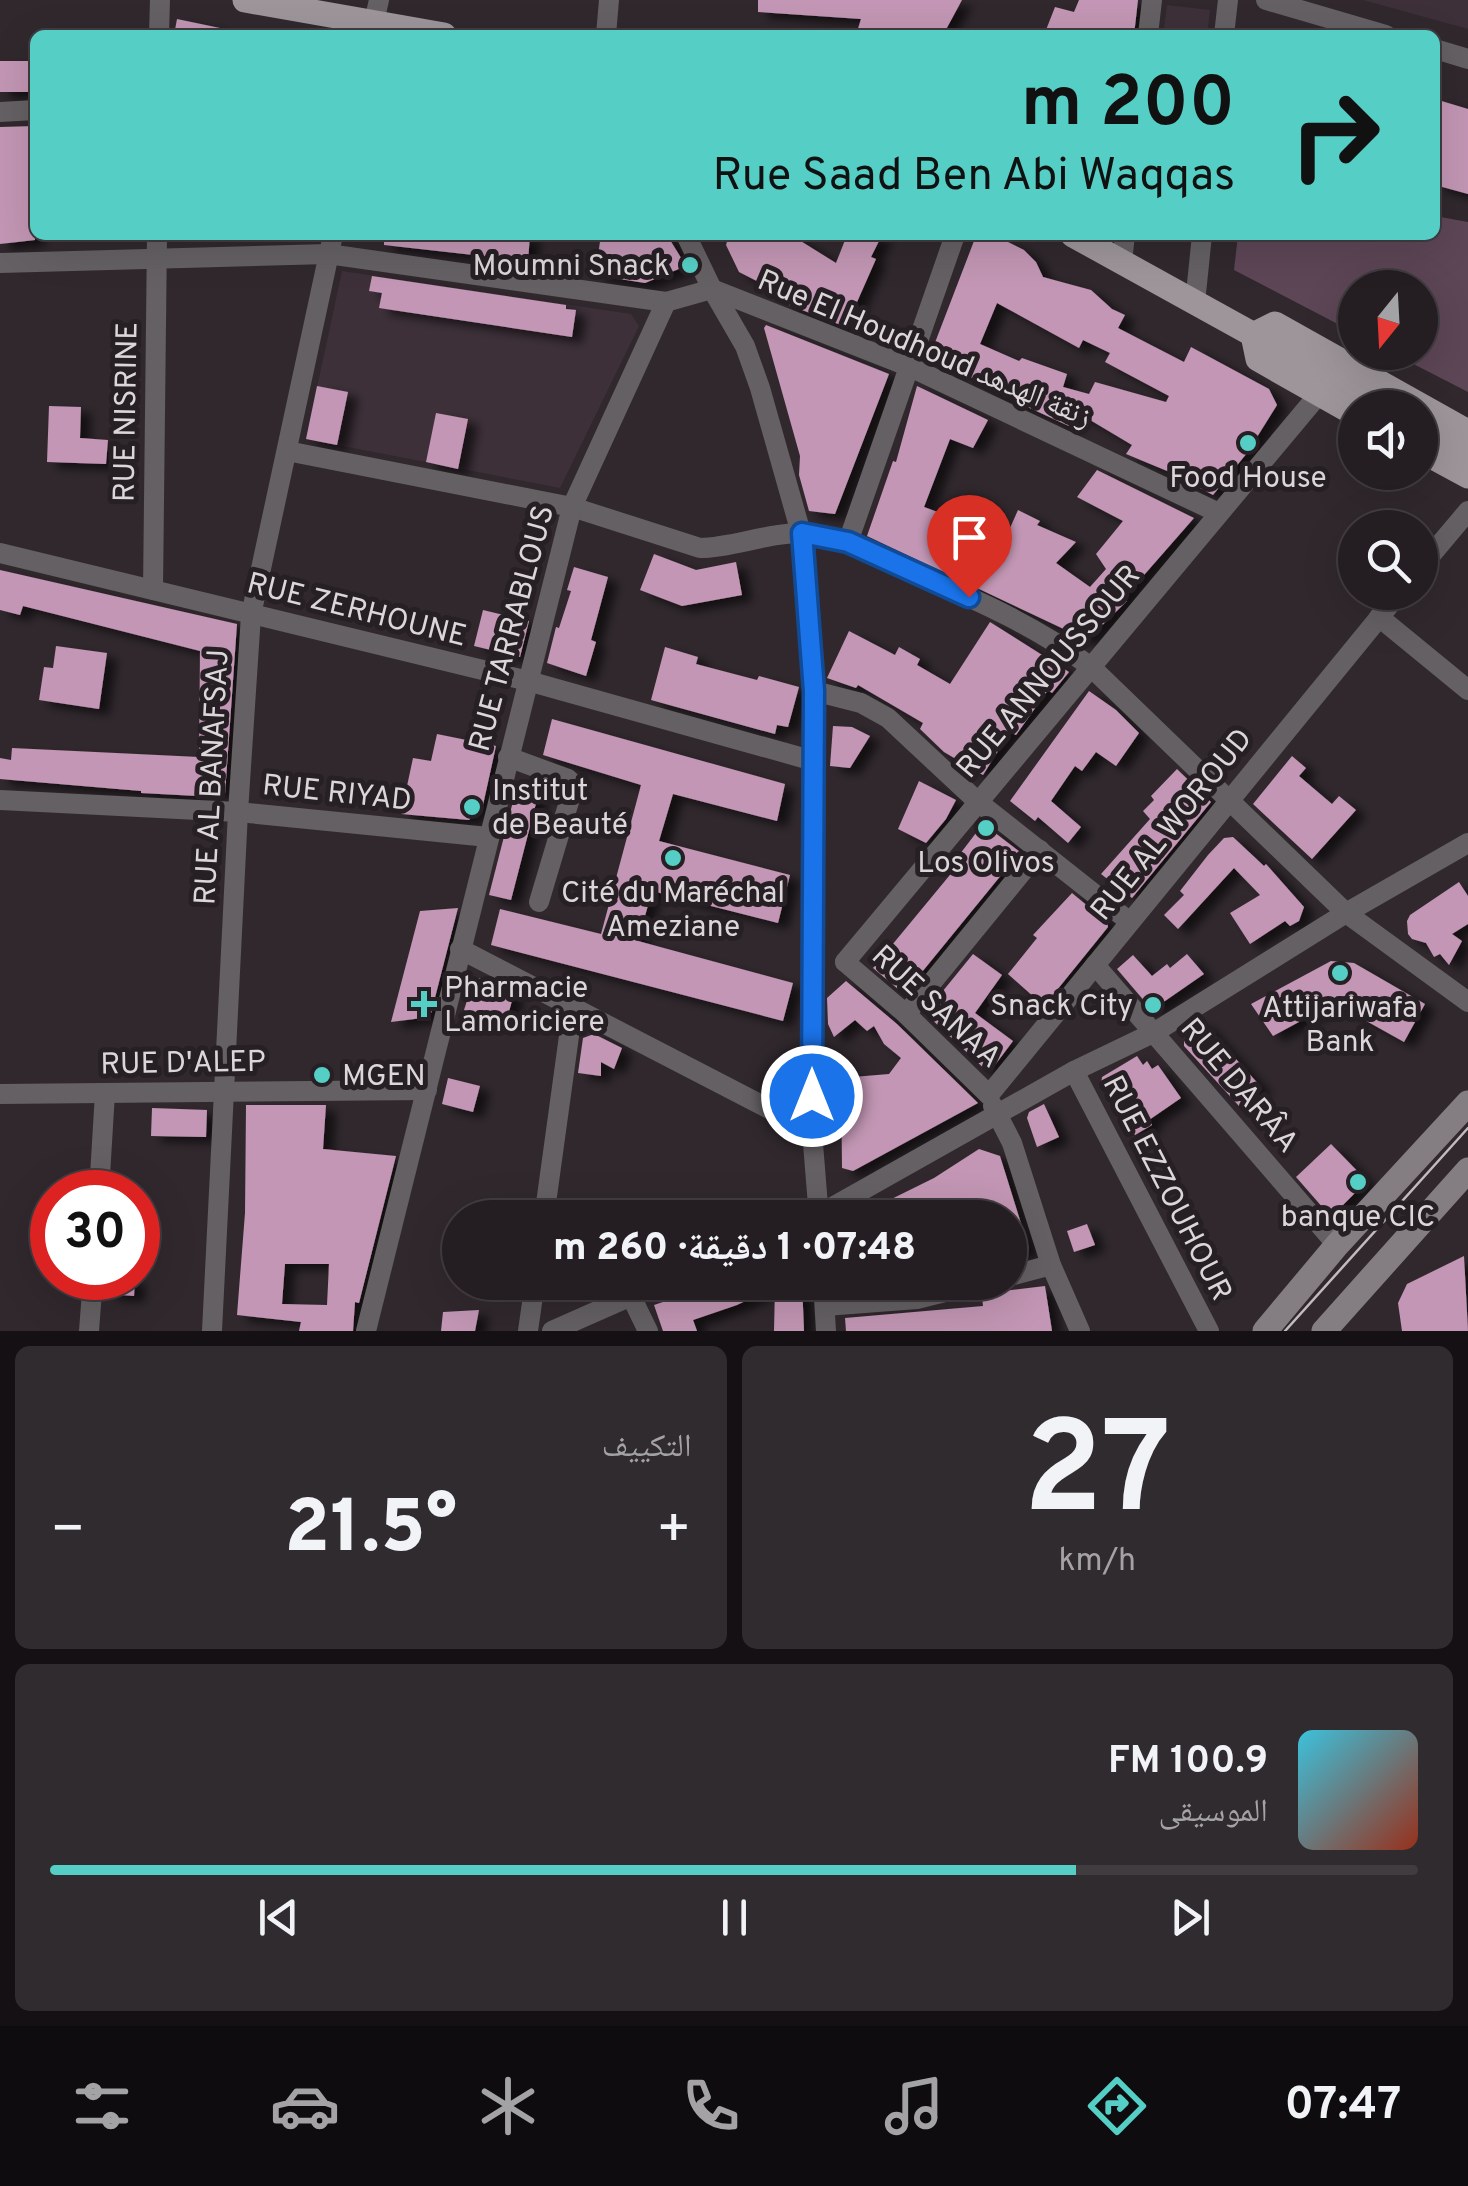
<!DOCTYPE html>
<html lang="ar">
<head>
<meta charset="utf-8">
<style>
	:root { --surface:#241e22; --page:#302b2f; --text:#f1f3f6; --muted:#a3a2a5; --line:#413c40; --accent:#55cec5 }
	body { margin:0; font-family:Overpass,"Noto Naskh Arabic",sans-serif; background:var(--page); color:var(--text); direction:rtl; height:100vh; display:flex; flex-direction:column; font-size:38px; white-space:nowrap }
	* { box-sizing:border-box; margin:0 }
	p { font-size:32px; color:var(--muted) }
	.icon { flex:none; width:55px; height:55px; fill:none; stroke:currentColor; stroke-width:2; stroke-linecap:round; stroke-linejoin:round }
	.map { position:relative; height:1331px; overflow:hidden; direction:ltr }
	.sheet { display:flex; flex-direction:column; gap:15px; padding:15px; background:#141013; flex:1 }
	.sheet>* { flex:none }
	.banner { position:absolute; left:30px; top:30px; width:1410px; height:210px; border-radius:15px; box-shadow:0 10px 40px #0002,0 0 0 2px var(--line); direction:rtl; background:#55cec5; color:#111; overflow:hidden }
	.needle { width:65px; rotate:198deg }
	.buttons { position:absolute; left:1338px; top:270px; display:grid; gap:20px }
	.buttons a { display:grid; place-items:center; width:100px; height:100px; border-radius:50%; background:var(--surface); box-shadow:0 10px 40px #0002,0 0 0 2px var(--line); font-size:50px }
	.speed { position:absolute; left:30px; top:1170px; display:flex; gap:20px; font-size:50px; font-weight:700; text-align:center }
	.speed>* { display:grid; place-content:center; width:130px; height:130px; border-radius:50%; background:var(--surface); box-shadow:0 10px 40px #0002,0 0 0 2px var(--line); line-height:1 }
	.speed .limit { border:15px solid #d22; background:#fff; color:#111 }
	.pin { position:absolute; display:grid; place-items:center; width:85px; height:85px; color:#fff; margin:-102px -42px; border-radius:50% 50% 50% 0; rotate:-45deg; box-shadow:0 0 10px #0007 }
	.pin .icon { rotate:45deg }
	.me { position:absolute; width:110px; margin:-55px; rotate:0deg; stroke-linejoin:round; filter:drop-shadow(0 0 8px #0008) }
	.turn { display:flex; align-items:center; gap:35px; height:210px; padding:0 40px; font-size:45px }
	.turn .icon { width:130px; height:130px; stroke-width:2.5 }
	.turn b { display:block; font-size:70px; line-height:85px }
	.big { font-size:75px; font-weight:800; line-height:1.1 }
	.sheet .card { flex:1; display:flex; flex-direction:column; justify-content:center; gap:15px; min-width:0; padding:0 35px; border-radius:15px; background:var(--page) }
	.sheet .dial { align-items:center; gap:0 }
	.dial b { font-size:130px; line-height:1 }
	.song { display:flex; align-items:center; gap:30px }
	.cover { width:120px; height:120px; border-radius:15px; background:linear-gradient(135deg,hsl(190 70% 55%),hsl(10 70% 35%)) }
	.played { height:10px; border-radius:5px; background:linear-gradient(90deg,var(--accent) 75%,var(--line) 75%) }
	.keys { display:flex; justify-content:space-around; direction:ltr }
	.heat { display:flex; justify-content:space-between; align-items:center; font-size:55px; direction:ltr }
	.sheet .tiles { flex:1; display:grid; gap:15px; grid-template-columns:1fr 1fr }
	.card:last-child { grid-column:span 2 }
	.trip { position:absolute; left:442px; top:1200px; width:585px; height:100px; border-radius:50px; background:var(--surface); box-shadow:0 10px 40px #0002,0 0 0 2px var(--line); font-weight:800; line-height:100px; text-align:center; direction:rtl }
	.menu { display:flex; height:160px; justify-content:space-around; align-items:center; background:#0e0c0e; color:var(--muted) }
	.menu .icon { width:70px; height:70px }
	.menu .current { color:var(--accent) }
	.menu b { font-size:45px; color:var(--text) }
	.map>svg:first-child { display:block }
</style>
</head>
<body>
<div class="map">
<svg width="1468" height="1331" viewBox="0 0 1468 1331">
	<defs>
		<filter id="shadow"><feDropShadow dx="10" dy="6" stdDeviation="5" flood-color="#0009"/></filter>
	</defs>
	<rect width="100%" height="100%" fill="#30282d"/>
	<g fill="#3d3039">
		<path d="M 1363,0 L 1468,0 L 1468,29 Z"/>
		<path d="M 1167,5 L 1210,10 L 1207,35 L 1163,35 Z"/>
		<path d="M 342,271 L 631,314 L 639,326 L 560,488 L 306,439 Z"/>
	</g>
	<path fill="#5d4656" d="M 1435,216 L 1468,222 L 1468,392 L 1392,353 L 1420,352 L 1420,288 L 1355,288 L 1355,333 L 1234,270 L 1238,235 L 1435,235 Z"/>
	<g fill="#c296b4" fill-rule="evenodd" filter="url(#shadow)">
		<path d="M 758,0 L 962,0 L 943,35 L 856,35 L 861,19 L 758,12 Z"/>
		<path d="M 1079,0 L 1138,0 L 1134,35 L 1044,35 L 1055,7 L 1074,12 Z"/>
		<path d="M 177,19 L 220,28 L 219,35 L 174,35 Z"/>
		<rect x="0" y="61" width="35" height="31"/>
		<path d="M 1435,99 L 1468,109 L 1468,194 L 1435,185 Z"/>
		<path d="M 35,126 L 35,240 L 0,244 L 0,127 Z"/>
		<path d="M 384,235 L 530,235 L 528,261 L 384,245 Z"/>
		<path d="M 601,235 L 667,235 L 686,266 L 645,283 L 595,275 Z"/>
		<path d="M 729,235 L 791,235 L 836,263 L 847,235 L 882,235 L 871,257 L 876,259 L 846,327 L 784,303 L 788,297 L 739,272 L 726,245 Z"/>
		<path d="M 988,239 L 1008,242 L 1024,250 L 1036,262 L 1043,277 L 1091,290 L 1112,309 L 1125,315 L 1118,328 L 1184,362 L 1191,347 L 1269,389 L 1277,405 L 1247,453 L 1213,495 L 1172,473 L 1126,454 L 1132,445 L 1080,414 L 1071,427 L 995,392 L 931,353 L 974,241 ZM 997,303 L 1079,348 L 1083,340 L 1110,353 L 1105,362 L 1169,396 L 1166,402 L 1095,382 L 1089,394 L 1063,387 L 1067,374 L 1022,358 L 1019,361 L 980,344 Z"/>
		<path d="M 372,276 L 566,305 L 566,309 L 576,310 L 572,337 L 379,308 L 382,293 L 369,291 Z"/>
		<path d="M 766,325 L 889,374 L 835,514 L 809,511 L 799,475 L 800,456 L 764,328 Z"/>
		<path d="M 317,386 L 348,392 L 337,445 L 306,439 Z"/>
		<path d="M 917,386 L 988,420 L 973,448 L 950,439 L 924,507 L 1006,537 L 1018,510 L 1040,521 L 1037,525 L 1076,542 L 1056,563 L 1090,587 L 1106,569 L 1096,554 L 1123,521 L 1077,497 L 1097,470 L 1194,518 L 1123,599 L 1127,601 L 1087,640 L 867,536 L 893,461 L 896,462 Z"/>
		<path d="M 49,406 L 81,407 L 80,438 L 108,440 L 106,464 L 47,462 Z"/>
		<path d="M 436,413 L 468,419 L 458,469 L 426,462 Z"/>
		<path d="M 654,554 L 696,570 L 736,562 L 742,595 L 682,606 L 640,590 Z"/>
		<path d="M 574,567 L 608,577 L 591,640 L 596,642 L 586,676 L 547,663 L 556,627 L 559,628 L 571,591 L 567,590 Z"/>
		<path d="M 0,570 L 237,624 L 225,794 L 198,789 L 197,796 L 141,793 L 141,791 L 0,779 L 0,758 L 11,760 L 12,748 L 199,757 L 200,651 L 23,606 L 20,615 L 0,610 Z"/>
		<path d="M 483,610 L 529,621 L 520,657 L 474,646 Z"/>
		<path d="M 990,622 L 1069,672 L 1052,693 L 1048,690 L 1016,735 L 1010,732 L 983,775 L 944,752 L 920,729 L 923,723 L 858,685 L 856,688 L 827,678 L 849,631 L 895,655 L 899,647 L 920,659 L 917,665 L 950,684 Z"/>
		<path d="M 56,646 L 107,653 L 99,709 L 39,700 L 44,667 L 53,668 Z"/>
		<path d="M 665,647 L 698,657 L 696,664 L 757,680 L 759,676 L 799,687 L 788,727 L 777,725 L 775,734 L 651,700 Z"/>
		<path d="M 1089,691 L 1116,710 L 1139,733 L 1116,766 L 1096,752 L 1082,771 L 1075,766 L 1051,801 L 1081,827 L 1068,843 L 1038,817 L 1035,821 L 1010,801 Z"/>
		<path d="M 552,719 L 785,784 L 777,821 L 673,794 L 659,841 L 790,875 L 778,923 L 652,891 L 638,941 L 793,983 L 783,1021 L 491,945 L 500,909 L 601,934 L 641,785 L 543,755 Z"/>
		<path d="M 833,726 L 852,727 L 870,736 L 850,768 L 830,766 Z"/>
		<path d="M 437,734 L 496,746 L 483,805 L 469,820 L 401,814 L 413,758 L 431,761 Z"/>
		<path d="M 1292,756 L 1306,768 L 1299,776 L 1332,804 L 1339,796 L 1356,810 L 1312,859 L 1253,804 Z"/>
		<path d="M 1177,769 L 1211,802 L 1132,898 L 1101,874 L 1150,819 L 1143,811 L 1154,800 L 1151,796 Z"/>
		<path d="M 919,781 L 956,800 L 946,819 L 926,843 L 898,829 Z"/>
		<path d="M 518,782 L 540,788 L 511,900 L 489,895 Z"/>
		<path d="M 979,829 L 987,834 L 990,829 L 1020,852 L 904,994 L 873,968 L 954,870 L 950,867 Z"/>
		<path d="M 1233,837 L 1264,866 L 1266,864 L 1304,907 L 1299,921 L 1290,926 L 1285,921 L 1250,944 L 1230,913 L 1260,895 L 1234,868 L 1178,929 L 1164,915 L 1184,895 L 1180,891 L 1208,855 L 1224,838 Z"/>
		<path d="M 1459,882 L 1468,896 L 1468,924 L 1452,934 L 1462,941 L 1449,965 L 1440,954 L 1434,957 L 1426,943 L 1412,939 L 1408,934 L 1407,921 L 1410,915 Z"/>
		<path d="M 1072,893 L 1107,922 L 1108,927 L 1044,1006 L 1008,974 L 1037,938 L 1033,935 Z"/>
		<path d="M 458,908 L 430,1017 L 391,1022 L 420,911 Z"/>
		<path d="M 973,954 L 1002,975 L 975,1013 L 1013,1041 L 989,1073 L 925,1013 Z"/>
		<path d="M 1187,954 L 1204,974 L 1152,1010 L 1117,969 L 1133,955 L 1152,976 L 1167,964 L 1170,968 Z"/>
		<path d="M 1331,961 L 1354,963 L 1425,1004 L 1404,1042 L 1334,1003 L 1273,1036 L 1251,1004 Z"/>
		<path d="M 485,978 L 514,993 L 506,1023 L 464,1010 L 474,979 Z"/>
		<path d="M 846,981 L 897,1024 L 978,1103 L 853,1171 L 842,1168 L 841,1078 L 889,1074 L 901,1058 L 884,1044 L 874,1026 L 867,1031 L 855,1020 L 834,1037 L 828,1024 L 827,998 Z"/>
		<path d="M 1201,1020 L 1262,1088 L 1239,1106 L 1184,1046 L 1184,1032 Z"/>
		<path d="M 594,1034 L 622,1048 L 614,1069 L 601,1062 L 601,1076 L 578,1073 L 583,1038 Z"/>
		<path d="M 1137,1056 L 1143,1065 L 1147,1061 L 1152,1069 L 1158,1065 L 1181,1098 L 1149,1120 L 1152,1125 L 1135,1135 L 1101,1084 L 1102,1077 Z"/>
		<path d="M 448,1078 L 480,1086 L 473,1112 L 442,1104 Z"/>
		<path d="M 1044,1104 L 1059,1137 L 1037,1147 L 1027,1118 L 1029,1112 Z"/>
		<path d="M 246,1105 L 326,1105 L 323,1149 L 396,1156 L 359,1303 L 355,1302 L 353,1331 L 299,1331 L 301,1322 L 237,1315 L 245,1213 ZM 285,1264 L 329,1264 L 327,1305 L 282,1304 Z"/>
		<path d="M 152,1108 L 207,1110 L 206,1137 L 151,1136 Z"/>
		<path d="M 1331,1144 L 1367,1181 L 1331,1217 L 1296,1177 Z"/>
		<path d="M 979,1149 L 1000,1156 L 1029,1249 L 1010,1257 L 1010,1218 L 853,1218 L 934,1178 Z"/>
		<path d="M 1087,1224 L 1095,1245 L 1074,1252 L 1067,1231 Z"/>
		<path d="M 1464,1256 L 1468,1331 L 1402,1331 L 1398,1303 L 1407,1284 Z"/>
		<path d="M 109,1278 L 135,1278 L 134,1296 L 108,1294 Z"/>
		<path d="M 722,1282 L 802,1282 L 804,1331 L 774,1331 L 775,1287 L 737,1305 L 693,1320 L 697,1331 L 663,1331 L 654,1305 Z"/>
		<path d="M 842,1282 L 914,1282 L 914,1285 L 842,1291 Z"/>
		<path d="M 1045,1286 L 1052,1331 L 846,1331 L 845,1318 L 983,1306 L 982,1297 L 995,1292 Z"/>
		<path d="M 479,1310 L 475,1331 L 441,1331 L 443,1312 Z"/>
	</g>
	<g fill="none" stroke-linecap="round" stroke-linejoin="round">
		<g stroke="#646063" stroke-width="20">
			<path d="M 1266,0 L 1386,35"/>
			<path d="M 374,22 L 379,0"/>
			<path d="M 159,35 L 160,0"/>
			<path d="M 606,35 L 609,0"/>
			<path d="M 1148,35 L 1152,0"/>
			<path d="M 1224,35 L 1228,0"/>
			<path d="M 1435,49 L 1468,59"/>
			<path d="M 0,112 L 35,110"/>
			<path d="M 686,235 L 712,289 L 745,346 L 760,388 L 801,533 L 814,691 L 812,1131 L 819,1218"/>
			<path d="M 1122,262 L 1125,235"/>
			<path d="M 0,263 L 328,254 L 666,302 L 712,289 L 910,367 L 1219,513"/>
			<path d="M 1195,303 L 1202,235"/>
			<path d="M 287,451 L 572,507 L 700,548 C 734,548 775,530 806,534 C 848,539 884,558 922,576 C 981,602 1039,628 1091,667 L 1346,913 L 1468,1002"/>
			<path d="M 848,542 L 955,235"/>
			<path d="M 0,553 L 528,681 L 814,761"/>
			<path d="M 1420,568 L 1468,511"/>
			<path d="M 153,590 L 157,235"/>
			<path d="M 1379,617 L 1468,690"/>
			<path d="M 814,691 L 861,703 L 888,718 L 978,802 L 1130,922"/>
			<path d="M 508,757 L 568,779 L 574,785 L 539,902"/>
			<path d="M 0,800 L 238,812 L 488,837"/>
			<path d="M 460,949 L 812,1131"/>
			<path d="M 845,962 L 1319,394"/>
			<path d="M 845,962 L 906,1014 L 989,1095"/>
			<path d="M 1095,965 L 1337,1245"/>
			<path d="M 906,1014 L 1040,850"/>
			<path d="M 1074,1071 L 1209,1331"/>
			<path d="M 0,1094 L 427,1090"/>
			<path d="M 989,1095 L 1400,592"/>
			<path d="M 993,1106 L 1012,1143 L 1051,1265 L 1080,1331"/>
			<path d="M 99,1192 L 105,1093"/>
			<path d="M 544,1218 L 573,1007"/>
			<path d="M 813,1218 L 1074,1071 L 1155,1032 L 1346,913 L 1468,843"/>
			<path d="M 1010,1276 L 1051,1265"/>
			<path d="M 823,1282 L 826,1331"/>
			<path d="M 631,1296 L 648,1331"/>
			<path d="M 825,1306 L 917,1299 L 985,1282"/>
			<path d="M 89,1331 L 93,1278"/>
			<path d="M 212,1331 L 238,812 L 251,615 L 333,235"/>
			<path d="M 366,1331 L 572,507 L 666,302"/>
			<path d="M 528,1331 L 535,1282"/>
			<path d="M 552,1331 L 663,1282"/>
		</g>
		<g stroke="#847e82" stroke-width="25">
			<path d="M 1265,1331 L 1337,1245 L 1468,1103"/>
			<path d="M 1324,1331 L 1468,1170"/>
		</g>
		<g stroke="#9d959a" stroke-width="25">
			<path d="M 245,0 L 444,35"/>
			<path d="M 1073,235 L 1386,408"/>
			<path d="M 1253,335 L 1275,324 L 1468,432"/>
			<path d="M 1253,335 L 1258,359 L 1355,414"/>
			<path d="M 1420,426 L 1468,452"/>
			<path d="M 1420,450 L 1468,476"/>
		</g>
		<path stroke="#c1bbbf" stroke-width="2.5" d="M 1285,1331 L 1468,1128"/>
	</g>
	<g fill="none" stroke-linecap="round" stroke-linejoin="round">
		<defs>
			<path id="route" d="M 812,1096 L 814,691 L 802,533 L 848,542 L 969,597"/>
		</defs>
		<use href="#route" stroke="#114b97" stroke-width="25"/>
		<use href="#route" stroke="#1a73e8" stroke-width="18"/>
	</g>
	<g fill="#55cec5" stroke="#261f24" stroke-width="4">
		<circle cx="690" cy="265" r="10"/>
		<circle cx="1248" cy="443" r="10"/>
		<circle cx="472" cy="807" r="10"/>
		<circle cx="986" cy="828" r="10"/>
		<circle cx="673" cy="858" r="10"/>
		<circle cx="1340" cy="973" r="10"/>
		<path d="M419 989h10v10h10v10h-10v10h-10v-10h-10v-10h10z"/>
		<circle cx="1153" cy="1005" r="10"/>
		<circle cx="322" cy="1075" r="10"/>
		<circle cx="1358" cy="1182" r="10"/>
	</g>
	<g text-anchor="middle" stroke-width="10" stroke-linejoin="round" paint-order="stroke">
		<g font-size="30" fill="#dcd6da" stroke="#261f24">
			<text x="670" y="275" text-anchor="end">Moumni Snack</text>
			<text x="1248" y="487">Food House</text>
			<text x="492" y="800" text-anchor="start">Institut<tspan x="492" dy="34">de Beauté</tspan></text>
			<text x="986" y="872">Los Olivos</text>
			<text x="673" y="902">Cité du Maréchal<tspan x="673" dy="34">Ameziane</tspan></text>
			<text x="444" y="997" text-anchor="start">Pharmacie<tspan x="444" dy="34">Lamoriciere</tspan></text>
			<text x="1133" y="1015" text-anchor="end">Snack City</text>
			<text x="1340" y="1017">Attijariwafa<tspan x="1340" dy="34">Bank</tspan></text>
			<text x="342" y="1085" text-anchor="start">MGEN</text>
			<text x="1358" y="1226">banque CIC</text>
		</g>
		<g font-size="30" fill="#dcd6da" stroke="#261f24">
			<text transform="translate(925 348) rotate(23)" y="10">Rue El Houdhoud زنقة الهدهد</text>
			<text transform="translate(125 412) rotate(-89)" y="10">RUE NISRINE</text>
			<text transform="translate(357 609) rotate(14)" y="10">RUE ZERHOUNE</text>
			<text transform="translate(511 628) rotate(-75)" y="10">RUE TARRABLOUS</text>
			<text transform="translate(1048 671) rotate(-50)" y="10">RUE ANNOUSSOUR</text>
			<text transform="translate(211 777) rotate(-87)" y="10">RUE AL BANAFSAJ</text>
			<text transform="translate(337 792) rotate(6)" y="10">RUE RIYAD</text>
			<text transform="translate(1171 824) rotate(-51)" y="10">RUE AL WOROUD</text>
			<text transform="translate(937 1006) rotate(43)" y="10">RUE SANAA</text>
			<text transform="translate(183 1062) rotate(-1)" y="10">RUE D'ALEP</text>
			<text transform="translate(1240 1085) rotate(50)" y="10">RUE DARÂA</text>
			<text transform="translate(1168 1188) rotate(63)" y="10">RUE EZZOUHOUR</text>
		</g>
	</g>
</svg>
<div class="buttons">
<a><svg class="needle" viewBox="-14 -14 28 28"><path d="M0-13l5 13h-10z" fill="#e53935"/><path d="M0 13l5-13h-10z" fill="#a3a2a5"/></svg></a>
<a><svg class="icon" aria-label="sound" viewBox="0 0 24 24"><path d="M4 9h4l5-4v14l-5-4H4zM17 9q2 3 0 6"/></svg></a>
<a><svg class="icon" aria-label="search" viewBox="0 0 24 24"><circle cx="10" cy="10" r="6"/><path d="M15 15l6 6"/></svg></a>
</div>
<div class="speed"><div class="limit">30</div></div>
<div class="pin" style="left:969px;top:597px;background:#d93025"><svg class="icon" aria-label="arrive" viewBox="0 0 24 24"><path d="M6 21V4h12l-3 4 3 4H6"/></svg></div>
<svg class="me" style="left:812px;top:1096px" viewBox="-20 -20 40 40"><circle r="17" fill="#1a73e8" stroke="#fff" stroke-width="3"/><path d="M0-11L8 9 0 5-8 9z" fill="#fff"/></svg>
<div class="trip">07:48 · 1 دقيقة · 260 m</div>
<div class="banner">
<div class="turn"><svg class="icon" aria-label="right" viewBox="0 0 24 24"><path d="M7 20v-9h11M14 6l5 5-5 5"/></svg><div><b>200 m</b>Rue Saad Ben Abi Waqqas</div></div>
</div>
</div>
<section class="sheet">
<div class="tiles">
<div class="card dial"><b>27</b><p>km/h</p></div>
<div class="card"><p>التكييف</p>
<div class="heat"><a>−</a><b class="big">21.5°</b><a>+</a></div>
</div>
<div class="card">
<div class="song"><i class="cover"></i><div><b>100.9 FM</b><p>الموسيقى</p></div></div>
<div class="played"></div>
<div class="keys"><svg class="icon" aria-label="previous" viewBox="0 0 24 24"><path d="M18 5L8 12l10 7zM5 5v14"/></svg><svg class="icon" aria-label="pause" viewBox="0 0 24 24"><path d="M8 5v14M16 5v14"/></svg><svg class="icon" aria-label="next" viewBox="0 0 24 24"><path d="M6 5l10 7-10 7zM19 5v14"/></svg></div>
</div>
</div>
</section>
<nav class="menu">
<b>07:47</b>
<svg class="icon current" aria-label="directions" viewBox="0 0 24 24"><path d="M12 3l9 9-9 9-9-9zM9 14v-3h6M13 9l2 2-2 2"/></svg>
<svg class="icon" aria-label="music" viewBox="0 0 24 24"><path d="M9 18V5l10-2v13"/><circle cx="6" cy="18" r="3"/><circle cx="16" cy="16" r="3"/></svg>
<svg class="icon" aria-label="phone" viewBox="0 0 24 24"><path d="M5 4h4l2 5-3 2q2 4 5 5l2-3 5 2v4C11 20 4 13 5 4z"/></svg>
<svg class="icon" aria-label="climate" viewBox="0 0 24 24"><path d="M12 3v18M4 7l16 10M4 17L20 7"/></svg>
<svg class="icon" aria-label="car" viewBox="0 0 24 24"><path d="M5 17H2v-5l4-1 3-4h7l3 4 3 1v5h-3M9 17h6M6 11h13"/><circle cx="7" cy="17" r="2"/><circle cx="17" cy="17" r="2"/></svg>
<svg class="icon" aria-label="filters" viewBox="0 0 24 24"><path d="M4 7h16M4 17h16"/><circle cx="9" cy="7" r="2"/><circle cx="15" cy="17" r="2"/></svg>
</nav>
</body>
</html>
